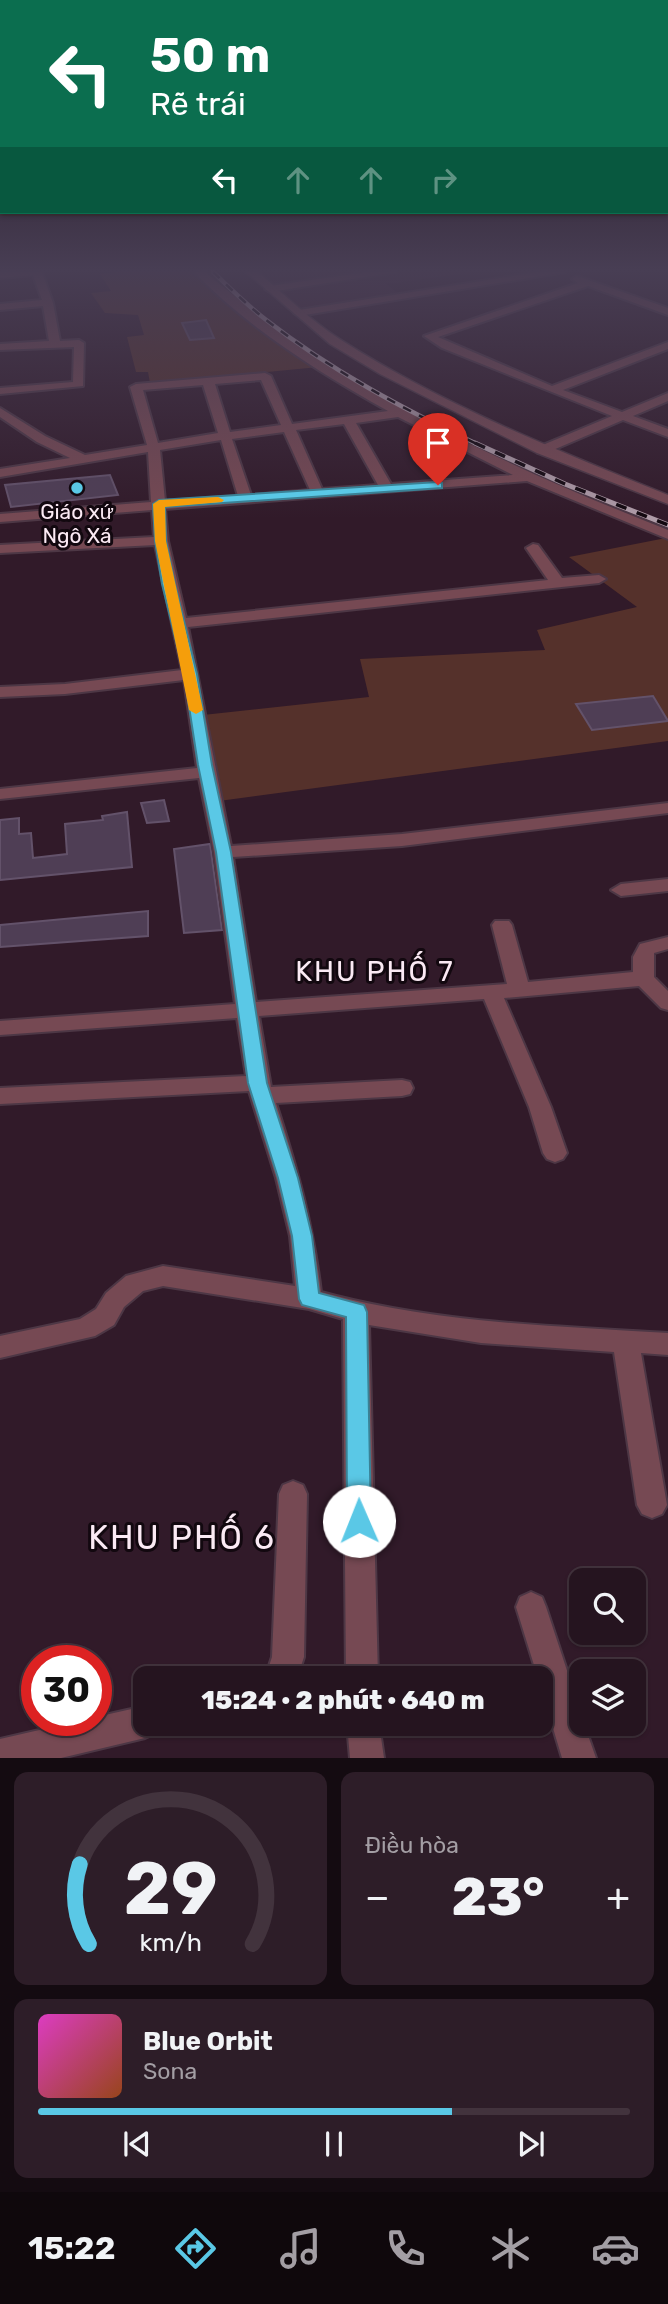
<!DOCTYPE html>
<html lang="vi">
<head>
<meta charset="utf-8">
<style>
	:root { --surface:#25141f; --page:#2d1d28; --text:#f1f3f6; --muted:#a39ea4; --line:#42333d; --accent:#5ac8e6 }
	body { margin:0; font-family:Rubik,sans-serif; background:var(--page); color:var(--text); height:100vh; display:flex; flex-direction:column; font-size:26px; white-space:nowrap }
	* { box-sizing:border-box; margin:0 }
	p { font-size:23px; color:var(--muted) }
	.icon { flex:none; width:38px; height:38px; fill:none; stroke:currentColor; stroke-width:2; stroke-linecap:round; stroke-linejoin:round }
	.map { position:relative; height:1758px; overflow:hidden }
	.details { display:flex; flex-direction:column; gap:14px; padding:14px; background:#140b11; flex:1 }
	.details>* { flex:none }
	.top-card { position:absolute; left:0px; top:0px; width:668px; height:214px; box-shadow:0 2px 5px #0004,0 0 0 2px var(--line); background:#0b6e4f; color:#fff; overflow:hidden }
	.controls { position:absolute; left:569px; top:1568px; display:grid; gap:14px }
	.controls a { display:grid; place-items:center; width:77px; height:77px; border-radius:14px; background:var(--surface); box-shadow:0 2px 5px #0004,0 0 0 2px var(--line); font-size:35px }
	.speed { position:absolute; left:21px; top:1645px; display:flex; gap:14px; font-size:35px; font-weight:700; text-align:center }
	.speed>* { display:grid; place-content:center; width:91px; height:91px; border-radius:50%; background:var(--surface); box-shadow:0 2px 5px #0004,0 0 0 2px var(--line); line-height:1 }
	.speed .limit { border:10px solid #d22; background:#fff; color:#111 }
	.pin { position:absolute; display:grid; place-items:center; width:60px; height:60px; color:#fff; margin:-72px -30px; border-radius:50% 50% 50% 0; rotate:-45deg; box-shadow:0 0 7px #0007 }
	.pin .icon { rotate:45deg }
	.me { position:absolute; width:77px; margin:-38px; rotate:359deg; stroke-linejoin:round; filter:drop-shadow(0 0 5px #0008) }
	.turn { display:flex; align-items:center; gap:24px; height:147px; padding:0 35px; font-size:32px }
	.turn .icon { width:91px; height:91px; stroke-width:2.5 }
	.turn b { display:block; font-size:49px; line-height:60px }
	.lanes { display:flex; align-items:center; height:66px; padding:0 35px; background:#0003; justify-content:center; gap:35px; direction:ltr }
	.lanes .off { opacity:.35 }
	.big { font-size:52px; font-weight:800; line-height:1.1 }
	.details .card { flex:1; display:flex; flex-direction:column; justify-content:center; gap:10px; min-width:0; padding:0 24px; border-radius:14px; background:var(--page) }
	.details .dial { align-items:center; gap:0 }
	.dial svg { height:182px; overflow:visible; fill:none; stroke:var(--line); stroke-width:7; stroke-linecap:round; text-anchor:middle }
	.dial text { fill:var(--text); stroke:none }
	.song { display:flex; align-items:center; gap:21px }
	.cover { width:84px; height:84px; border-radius:10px; background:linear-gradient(135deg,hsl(310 70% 55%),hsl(20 70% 35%)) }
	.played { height:7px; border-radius:4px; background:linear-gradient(90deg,var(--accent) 70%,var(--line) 70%) }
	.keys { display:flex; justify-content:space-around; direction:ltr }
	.heat { display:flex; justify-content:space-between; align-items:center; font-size:38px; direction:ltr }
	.details .tiles { flex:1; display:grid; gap:14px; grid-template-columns:1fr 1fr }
	.card:last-child { grid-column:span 2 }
	.trip { position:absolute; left:133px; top:1666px; width:420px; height:70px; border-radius:14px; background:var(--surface); box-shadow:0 2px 5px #0004,0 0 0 2px var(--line); font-weight:800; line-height:70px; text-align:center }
	.tabs { display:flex; height:112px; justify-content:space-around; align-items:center; background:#0f080c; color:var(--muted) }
	.tabs .icon { width:49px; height:49px }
	.tabs .current { color:var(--accent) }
	.tabs b { font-size:32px; color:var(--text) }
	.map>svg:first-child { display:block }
</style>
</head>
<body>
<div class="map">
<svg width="668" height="1758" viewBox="0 0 668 1758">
	<rect width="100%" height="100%" fill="#311a29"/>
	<path fill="#3f2235" d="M 258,272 L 475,272 L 386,284 L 401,295 L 303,310 Z"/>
	<g fill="#55312b">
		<path d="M 117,272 L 195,272 L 319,367 L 150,383 L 148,372 L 136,372 L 127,337 L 144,335 L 138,315 L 105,313 L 91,293 L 111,291 L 100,274 Z"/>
		<path d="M 666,538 L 668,538 L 668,741 L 219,801 L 203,715 L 369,697 L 360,659 L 545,650 L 537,630 L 637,607 L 569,557 Z"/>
	</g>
	<g fill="#4f3e55" stroke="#63526a" stroke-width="2">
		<path d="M 206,320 L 214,338 L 190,340 L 182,323 Z"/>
		<path d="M 110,475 L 118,495 L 11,507 L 5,485 Z"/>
		<path d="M 653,696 L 668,721 L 592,730 L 576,704 Z"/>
		<path d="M 164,800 L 169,821 L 147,823 L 141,803 Z"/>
		<path d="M 127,812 L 132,867 L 0,880 L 0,820 L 19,818 L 19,834 L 31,833 L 33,858 L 67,854 L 65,824 L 103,820 L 102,816 Z"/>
		<path d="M 210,844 L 222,930 L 184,933 L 174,849 Z"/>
		<path d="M 148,911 L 148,936 L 0,947 L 0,925 Z"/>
	</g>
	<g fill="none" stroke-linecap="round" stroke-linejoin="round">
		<defs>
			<g id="minor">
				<path d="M 0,272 L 42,272 L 53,303 L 60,341 L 79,340 L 84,343 L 83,386 L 0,394 L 0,388 L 73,382 L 74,347 L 0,350 L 0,344 L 49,341 L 43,306 L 0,310 L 0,304 L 42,300 L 33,275 L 0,278 Z"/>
				<path d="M 194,272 L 205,272 C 349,393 496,462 668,530 L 668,539 L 527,481 L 165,509 L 168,541 L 186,618 L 548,580 L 526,548 L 533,544 L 538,545 L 562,578 L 599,575 L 606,579 L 599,583 L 188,627 L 231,846 L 402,834 L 668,803 L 668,813 L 402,846 L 233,857 L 256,1002 L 507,984 L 492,925 L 495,921 L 509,921 L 512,925 L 528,982 L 633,972 L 633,957 L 640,944 L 668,937 L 668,949 L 654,953 L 654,977 L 668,991 L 668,1010 L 661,1008 L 639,986 L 504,998 L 551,1107 L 567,1153 L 563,1159 L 555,1162 L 547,1159 L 543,1153 L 529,1107 L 484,999 L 259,1016 L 271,1087 L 402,1080 L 410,1082 L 413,1088 L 410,1094 L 402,1096 L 276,1103 C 297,1168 313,1224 321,1292 C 434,1323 552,1326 668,1333 L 668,1355 L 641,1353 L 667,1505 L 662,1514 L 652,1518 L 642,1514 L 637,1505 L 614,1352 L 481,1343 L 369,1325 L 378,1678 L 346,1678 L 343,1319 L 309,1309 L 163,1286 L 143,1291 L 124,1307 L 114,1325 L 95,1336 L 0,1358 L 0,1336 L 80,1319 L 96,1309 L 106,1293 L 126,1276 L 163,1266 L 295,1286 L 290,1236 L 276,1178 L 249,1091 L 0,1104 L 0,1088 L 246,1076 L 237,1018 L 0,1035 L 0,1021 L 235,1004 L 214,852 L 199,778 L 0,799 L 0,789 L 197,768 L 184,680 L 65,694 L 0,697 L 0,687 L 65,684 L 182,670 L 155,545 L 0,553 L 0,545 L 154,537 L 152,510 L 0,522 L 0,514 L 151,502 L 148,452 L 0,477 L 0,469 L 70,458 L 37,442 L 0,417 L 0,408 L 45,436 L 85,455 L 147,445 L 130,387 L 136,384 L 265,373 L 271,376 L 292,424 L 388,411 C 320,373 249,329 194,272 ZM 261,380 L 281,425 L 230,432 L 215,384 ZM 203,385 L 218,433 L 158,443 L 143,390 ZM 398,417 L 513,475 L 391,484 L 356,423 ZM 344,424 L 378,485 L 322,489 L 296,430 ZM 284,432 L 310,490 L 251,495 L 232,439 ZM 221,440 L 238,496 L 165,501 L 160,450 Z"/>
				<path d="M 367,272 L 396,272 L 270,292 L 265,289 L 270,286 Z"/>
				<path d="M 538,272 L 565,272 L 299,316 L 294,313 L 299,310 Z"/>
				<path d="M 577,276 L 668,308 L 668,315 L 588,286 L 438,337 L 552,386 L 668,342 L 668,349 L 563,390 L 622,412 L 668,393 L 668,401 L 633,416 L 668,429 L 668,437 L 623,420 L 546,453 L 538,453 L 538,447 L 612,416 L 442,348 L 424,336 L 578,283 L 572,279 Z"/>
				<path d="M 668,879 L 668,891 L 621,896 L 611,890 L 621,884 Z"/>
				<path d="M 293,1481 L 303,1485 L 307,1494 L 304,1657 L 297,1678 L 265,1678 L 272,1657 L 279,1494 L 283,1485 Z"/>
				<path d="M 531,1592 L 542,1597 L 546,1607 L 581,1713 L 581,1724 L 584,1724 L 596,1758 L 562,1758 L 541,1688 L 541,1678 L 538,1678 L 516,1607 L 520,1597 Z"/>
				<path d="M 145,1706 L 145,1724 L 161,1724 L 156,1733 L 145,1738 L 61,1758 L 0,1758 L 0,1739 L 83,1720 L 96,1720 L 96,1717 Z"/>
				<path d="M 347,1724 L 379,1724 L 384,1758 L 350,1758 Z"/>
			</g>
			<path id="tertiary" d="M 246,272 L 258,272 C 285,295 311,321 341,340 C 441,404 558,451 668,495 L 668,504 L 537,453 L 380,374 L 330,344 Z"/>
		</defs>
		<use href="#minor" stroke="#4d3745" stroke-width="4"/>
		<use href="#tertiary" stroke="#4d3745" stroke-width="3"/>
		<use href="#minor" fill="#764953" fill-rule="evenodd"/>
		<use href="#tertiary" fill="#764953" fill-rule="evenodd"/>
		<defs>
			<path id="rail-far1" d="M 213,272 C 230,288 247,305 265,319 C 330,370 405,410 479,445"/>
			<path id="rail" d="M 475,443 L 565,484 L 668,525"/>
		</defs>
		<use href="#rail-far1" stroke="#af9ca8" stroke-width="4.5"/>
		<use href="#rail" stroke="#af9ca8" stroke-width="5"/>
		<use href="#rail-far1" stroke="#12080f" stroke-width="2.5" stroke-dasharray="9" stroke-linecap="butt"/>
		<use href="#rail" stroke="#12080f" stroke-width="3.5" stroke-dasharray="11" stroke-linecap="butt"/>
	</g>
	<linearGradient id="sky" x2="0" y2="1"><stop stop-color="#1b0e17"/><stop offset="0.52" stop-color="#483e54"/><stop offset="1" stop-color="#483e54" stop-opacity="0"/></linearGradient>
	<rect width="668" height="519" fill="url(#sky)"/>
	<path fill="#5ac8e6" stroke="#3a8296" stroke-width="2" d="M 438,482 L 442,483 L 442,488 L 165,507 L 166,541 L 175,584 L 197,674 L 212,765 L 231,852 L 267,1083 L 298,1178 L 312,1236 L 319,1293 L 364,1305 L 367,1312 L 371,1521 L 368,1529 L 359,1532 L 351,1529 L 347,1521 L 346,1317 L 302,1305 L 299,1299 L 292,1236 L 278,1178 L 248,1083 L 216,852 L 198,765 L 184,674 L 162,584 L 155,541 L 153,504 L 159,500 Z"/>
	<path fill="#f59e0b" d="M 218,497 L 224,500 L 222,502 L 165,507 L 166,541 L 203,710 L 196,714 L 189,710 L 155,541 L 153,504 L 159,500 Z"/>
	<circle fill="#5ac8e6" stroke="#12080f" stroke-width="2.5" cx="77" cy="488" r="7"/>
	<g text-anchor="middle" stroke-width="6" stroke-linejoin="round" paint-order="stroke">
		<g font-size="21" fill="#fbeaf4" stroke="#12080f">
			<text x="77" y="519">Giáo xứ<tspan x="77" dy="24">Ngô Xá</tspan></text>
		</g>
		<g font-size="28" letter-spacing="2" fill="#fbeaf4" stroke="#12080f">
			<text x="375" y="981">KHU PHỐ 7</text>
		</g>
		<g font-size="33" letter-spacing="2" fill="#fbeaf4" stroke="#12080f">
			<text x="182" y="1549">KHU PHỐ 6</text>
		</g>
	</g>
</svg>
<div class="controls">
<a><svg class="icon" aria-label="search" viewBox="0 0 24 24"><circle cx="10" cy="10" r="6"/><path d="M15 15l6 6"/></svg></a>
<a><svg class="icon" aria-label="layers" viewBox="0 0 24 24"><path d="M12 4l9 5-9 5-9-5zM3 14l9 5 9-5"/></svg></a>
</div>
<div class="speed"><div class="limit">30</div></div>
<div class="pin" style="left:438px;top:485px;background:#d93025"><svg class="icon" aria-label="arrive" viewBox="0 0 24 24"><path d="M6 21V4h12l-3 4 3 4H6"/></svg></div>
<svg class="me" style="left:359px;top:1521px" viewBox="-20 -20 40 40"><circle r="19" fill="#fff"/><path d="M0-13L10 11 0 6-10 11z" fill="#5ac8e6"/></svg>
<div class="trip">15:24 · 2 phút · 640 m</div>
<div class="top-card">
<div class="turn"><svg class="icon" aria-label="left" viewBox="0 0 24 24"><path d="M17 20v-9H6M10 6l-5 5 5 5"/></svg><div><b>50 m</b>Rẽ trái</div></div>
<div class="lanes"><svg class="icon" aria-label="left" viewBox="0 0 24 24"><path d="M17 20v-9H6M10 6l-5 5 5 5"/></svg><svg class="icon off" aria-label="ahead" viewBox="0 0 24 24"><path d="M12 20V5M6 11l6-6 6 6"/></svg><svg class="icon off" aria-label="ahead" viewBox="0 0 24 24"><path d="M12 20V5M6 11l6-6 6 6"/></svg><svg class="icon off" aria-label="right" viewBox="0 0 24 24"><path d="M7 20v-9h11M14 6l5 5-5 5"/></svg></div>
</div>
</div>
<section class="details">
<div class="tiles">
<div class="card dial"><svg viewBox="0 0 100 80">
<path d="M14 69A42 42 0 1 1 86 69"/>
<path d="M14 69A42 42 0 0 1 10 34" stroke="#5ac8e6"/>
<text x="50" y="56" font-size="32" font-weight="700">29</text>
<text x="50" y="72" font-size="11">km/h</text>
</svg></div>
<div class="card"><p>Điều hòa</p>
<div class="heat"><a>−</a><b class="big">23°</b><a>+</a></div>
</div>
<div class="card">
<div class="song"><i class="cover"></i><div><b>Blue Orbit</b><p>Sona</p></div></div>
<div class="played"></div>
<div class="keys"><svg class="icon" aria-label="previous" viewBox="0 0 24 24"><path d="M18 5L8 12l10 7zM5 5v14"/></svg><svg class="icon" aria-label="pause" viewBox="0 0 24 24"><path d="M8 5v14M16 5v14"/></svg><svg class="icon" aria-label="next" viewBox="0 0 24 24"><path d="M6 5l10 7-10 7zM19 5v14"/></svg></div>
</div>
</div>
</section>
<nav class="tabs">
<b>15:22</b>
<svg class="icon current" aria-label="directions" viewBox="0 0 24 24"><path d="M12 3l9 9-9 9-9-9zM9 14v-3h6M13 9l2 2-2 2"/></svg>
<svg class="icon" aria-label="music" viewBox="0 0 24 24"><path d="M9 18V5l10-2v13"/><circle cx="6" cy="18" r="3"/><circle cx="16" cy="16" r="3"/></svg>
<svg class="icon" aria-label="phone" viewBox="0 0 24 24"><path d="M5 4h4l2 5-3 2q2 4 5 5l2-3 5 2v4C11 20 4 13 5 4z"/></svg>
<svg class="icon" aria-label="climate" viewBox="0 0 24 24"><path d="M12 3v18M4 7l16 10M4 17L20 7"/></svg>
<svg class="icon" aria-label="car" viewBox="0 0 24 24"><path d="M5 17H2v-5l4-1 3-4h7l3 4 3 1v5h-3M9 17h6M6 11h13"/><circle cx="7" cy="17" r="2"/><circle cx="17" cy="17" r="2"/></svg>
</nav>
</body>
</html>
